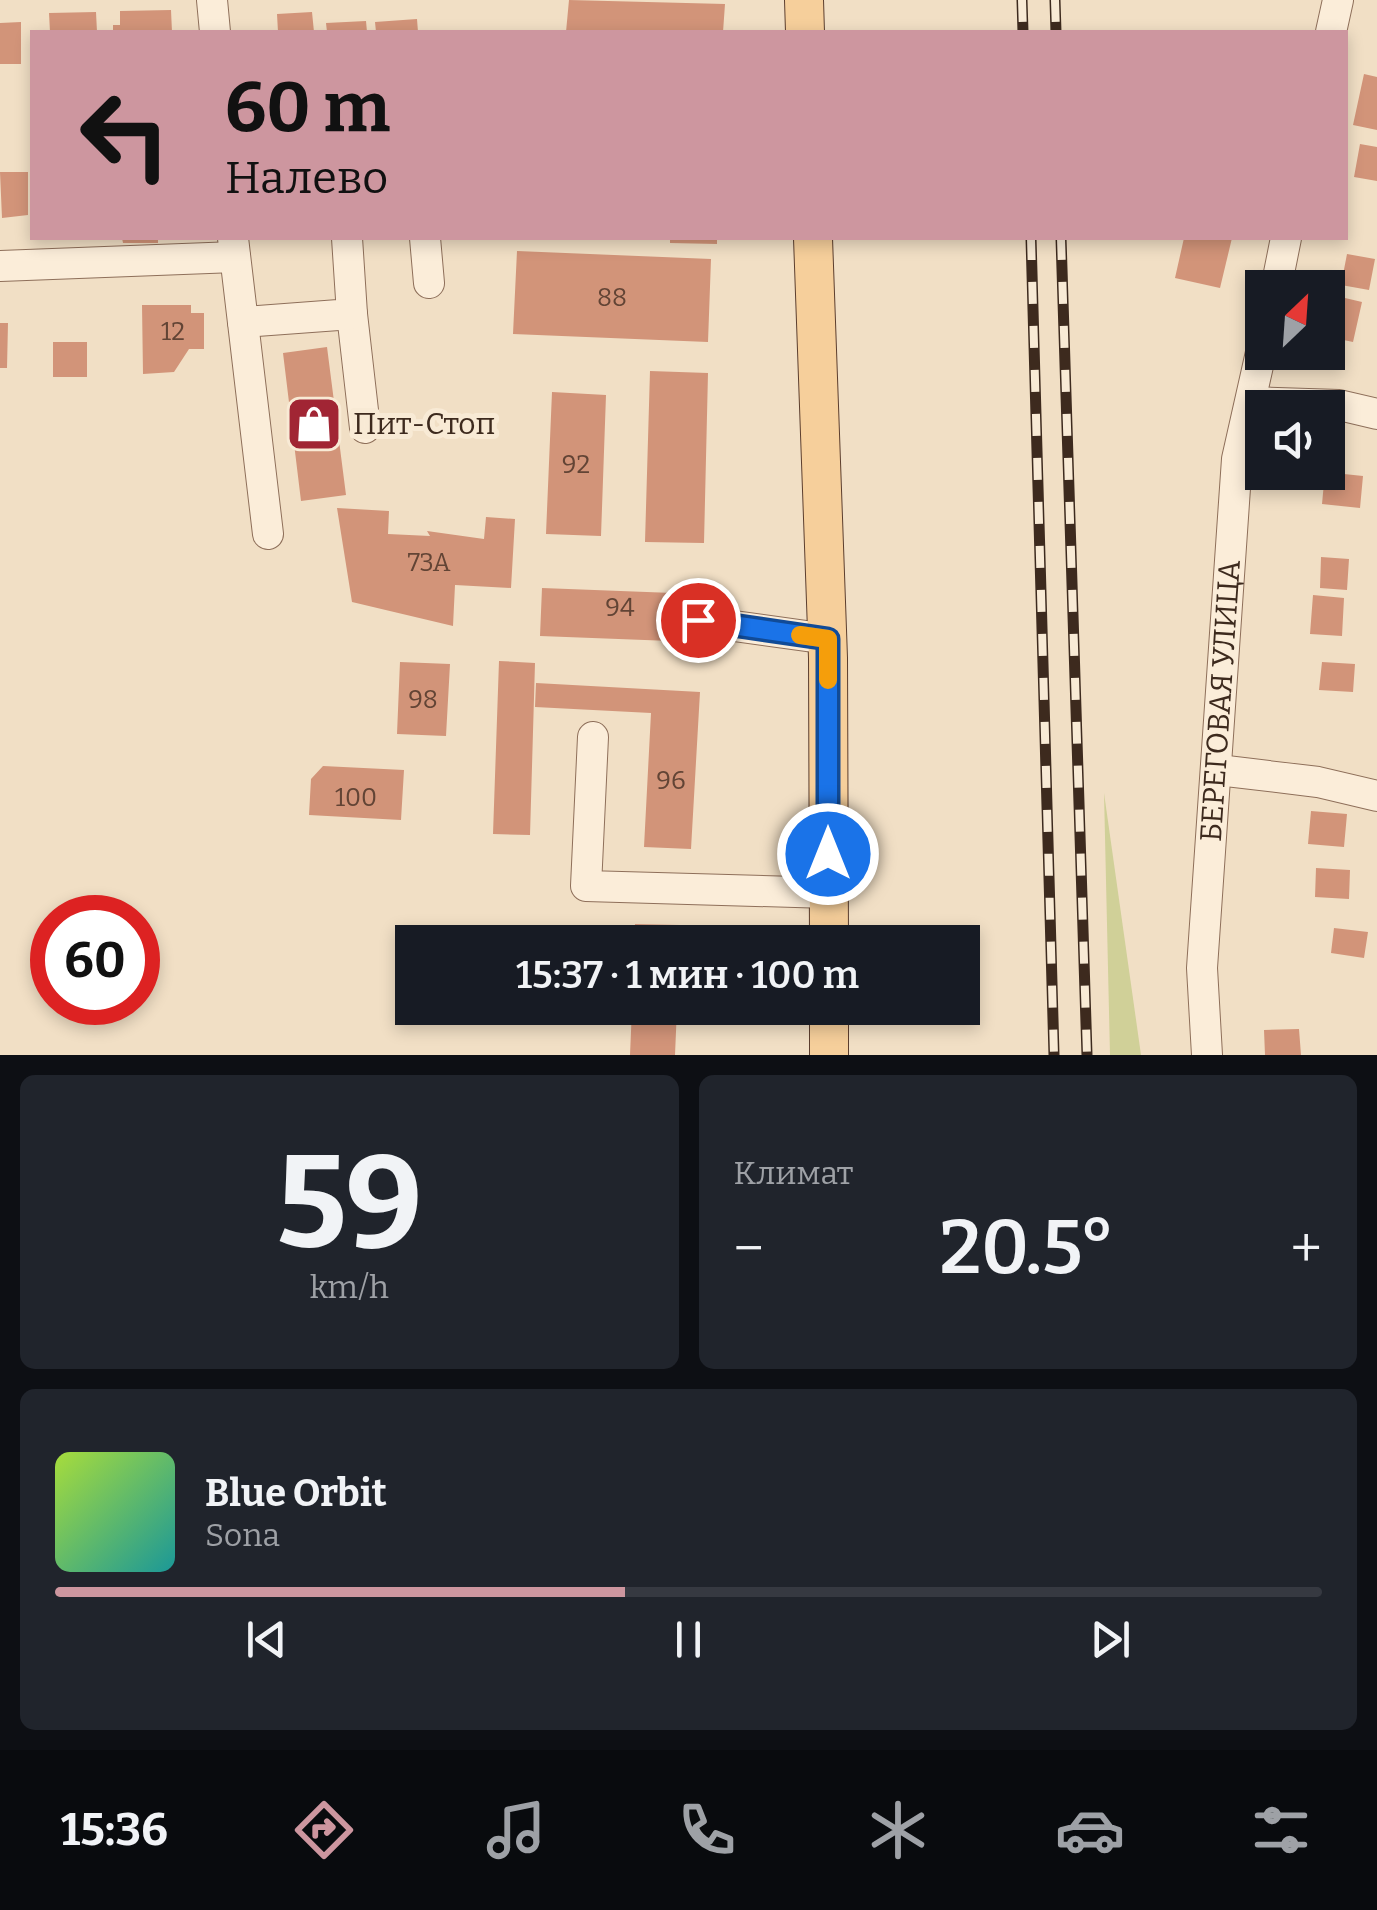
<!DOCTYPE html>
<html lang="ru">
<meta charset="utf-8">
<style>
:root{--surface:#171b24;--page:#20242c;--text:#f1f3f6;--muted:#9ea1a6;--line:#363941;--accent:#cd969f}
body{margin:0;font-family:Bitter,serif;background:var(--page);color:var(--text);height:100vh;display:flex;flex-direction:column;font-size:38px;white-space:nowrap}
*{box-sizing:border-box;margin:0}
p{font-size:32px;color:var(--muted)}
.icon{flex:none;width:55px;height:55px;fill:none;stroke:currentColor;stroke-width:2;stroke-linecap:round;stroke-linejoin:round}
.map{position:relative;height:1055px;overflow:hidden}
.sheet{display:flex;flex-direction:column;gap:20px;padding:20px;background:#0d0f14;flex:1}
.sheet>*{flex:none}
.top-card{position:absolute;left:30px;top:30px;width:1318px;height:210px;border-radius:0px;box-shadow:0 5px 15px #0003;background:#cd969f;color:#111;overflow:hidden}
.needle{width:65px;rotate:25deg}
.buttons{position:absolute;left:1245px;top:270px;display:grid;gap:20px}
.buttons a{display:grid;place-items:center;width:100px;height:100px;border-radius:0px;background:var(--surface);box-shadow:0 5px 15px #0003;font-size:50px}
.speed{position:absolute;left:30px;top:895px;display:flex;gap:20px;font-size:50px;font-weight:700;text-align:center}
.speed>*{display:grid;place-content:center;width:130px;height:130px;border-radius:50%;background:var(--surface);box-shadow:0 5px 15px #0003;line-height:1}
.speed .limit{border:15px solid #d22;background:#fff;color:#111}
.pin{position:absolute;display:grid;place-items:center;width:85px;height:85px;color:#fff;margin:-42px;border:5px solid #fff;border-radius:50%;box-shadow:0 2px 10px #0007}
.me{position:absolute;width:110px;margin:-55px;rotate:0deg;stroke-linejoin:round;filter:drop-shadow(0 0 8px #0008)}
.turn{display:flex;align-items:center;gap:35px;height:210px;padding:0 30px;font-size:45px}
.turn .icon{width:130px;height:130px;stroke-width:2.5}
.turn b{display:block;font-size:70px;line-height:85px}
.big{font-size:75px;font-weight:600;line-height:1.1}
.sheet .tile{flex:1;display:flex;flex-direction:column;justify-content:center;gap:15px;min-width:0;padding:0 35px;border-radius:15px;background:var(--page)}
.sheet .dial{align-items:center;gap:0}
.dial b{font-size:130px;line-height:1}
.song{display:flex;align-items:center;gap:30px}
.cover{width:120px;height:120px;border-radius:15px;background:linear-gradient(135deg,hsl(80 70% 55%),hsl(180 70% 35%))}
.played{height:10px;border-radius:5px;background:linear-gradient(90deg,var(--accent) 45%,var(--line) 45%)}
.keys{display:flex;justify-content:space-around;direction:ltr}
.heat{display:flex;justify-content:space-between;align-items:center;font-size:55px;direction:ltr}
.sheet .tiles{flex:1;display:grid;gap:20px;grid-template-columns:1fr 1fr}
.tile:last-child{grid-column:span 2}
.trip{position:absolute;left:395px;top:925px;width:585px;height:100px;border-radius:0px;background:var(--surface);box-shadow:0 5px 15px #0003;font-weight:600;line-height:100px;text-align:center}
.tabs{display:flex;height:160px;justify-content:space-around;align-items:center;background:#090b0e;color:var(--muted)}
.tabs .icon{width:70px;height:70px}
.tabs .selected{color:var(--accent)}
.tabs b{font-size:45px;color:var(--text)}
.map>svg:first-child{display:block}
.green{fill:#d0d098}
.building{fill:#d29479}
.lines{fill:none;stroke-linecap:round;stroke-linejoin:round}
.minor-casing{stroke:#8e6f5a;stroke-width:32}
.major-casing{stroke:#5c3e2e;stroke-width:40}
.minor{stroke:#fbedd9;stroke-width:30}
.major{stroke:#f6cf9b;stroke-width:38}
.rail-casing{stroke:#3d2a1e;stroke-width:11}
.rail{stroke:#f8ead5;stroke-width:8;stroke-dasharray:22;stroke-linecap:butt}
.route-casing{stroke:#114b97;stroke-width:25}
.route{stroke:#1a73e8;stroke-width:18}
.slow{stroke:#f59e0b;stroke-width:18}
.labels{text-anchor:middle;stroke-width:10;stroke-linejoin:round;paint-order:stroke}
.number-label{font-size:25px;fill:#624435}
.poi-label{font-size:30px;fill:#3d2a1e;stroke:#f8ead5;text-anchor:start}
.street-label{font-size:30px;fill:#3d2a1e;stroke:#f8ead5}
</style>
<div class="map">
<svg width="1377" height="1055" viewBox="0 0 1377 1055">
<rect width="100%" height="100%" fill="#f1dfc5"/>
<path class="green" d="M 1104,793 L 1141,1055 L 1110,1055 Z"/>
<path class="building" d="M 569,0 L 725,4 L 723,32 L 566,32 Z
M 171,10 L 172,32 L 113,32 L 113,25 L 120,25 L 120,11 Z
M 96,12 L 97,32 L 50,32 L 49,13 Z
M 312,12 L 314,32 L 278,32 L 277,14 Z
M 417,19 L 418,32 L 376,32 L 375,22 Z
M 366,21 L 367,32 L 327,32 L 326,23 Z
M 21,22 L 21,64 L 0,64 L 0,23 Z
M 1364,74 L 1377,77 L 1377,130 L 1353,125 Z
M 1360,144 L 1377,147 L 1377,181 L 1354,177 Z
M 0,172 L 28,172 L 28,215 L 2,218 Z
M 122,238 L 158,238 L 158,243 L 123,243 Z
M 670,238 L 717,238 L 717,244 L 670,243 Z
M 1184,238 L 1232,238 L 1220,288 L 1175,278 Z
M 517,251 L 711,259 L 708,342 L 513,334 Z
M 1347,254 L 1375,259 L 1369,290 L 1341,285 Z
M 1328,294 L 1362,302 L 1353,342 L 1339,339 L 1337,348 L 1328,346 Z
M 142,305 L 191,305 L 191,313 L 204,313 L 204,349 L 189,349 L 174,372 L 143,374 Z
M 0,323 L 8,323 L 7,368 L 0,368 Z
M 53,342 L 87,342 L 87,377 L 53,377 Z
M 327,347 L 346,495 L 301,501 L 283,353 Z
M 650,371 L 708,373 L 704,543 L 645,542 Z
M 552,392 L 606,395 L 601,536 L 546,534 Z
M 1325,472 L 1363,476 L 1360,508 L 1322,504 Z
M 337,508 L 389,511 L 388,534 L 430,536 L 427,531 L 484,539 L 486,517 L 515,519 L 511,588 L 455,585 L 453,626 L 352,602 Z
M 1321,557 L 1349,559 L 1347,590 L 1320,588 Z
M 542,588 L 699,594 L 697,642 L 540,636 Z
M 1313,595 L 1344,598 L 1342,636 L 1310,634 Z
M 499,661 L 535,663 L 530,835 L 493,834 Z
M 400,662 L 450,664 L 446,736 L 397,734 Z
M 1322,662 L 1355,664 L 1353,692 L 1319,690 Z
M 536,683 L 700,692 L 691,849 L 644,847 L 651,713 L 535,707 Z
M 323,766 L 404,770 L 401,820 L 309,815 L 311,779 Z
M 1311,811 L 1347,814 L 1344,847 L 1308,844 Z
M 1316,868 L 1350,870 L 1349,899 L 1315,897 Z
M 635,924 L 680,925 L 679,942 L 634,942 Z
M 1334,928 L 1368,932 L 1364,958 L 1331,953 Z
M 632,1008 L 677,1008 L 675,1055 L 630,1055 Z
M 1299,1029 L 1301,1055 L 1265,1055 L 1264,1030 Z"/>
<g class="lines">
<g class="minor-casing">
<g id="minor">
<path d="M 212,0 L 215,32"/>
<path d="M 1331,32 L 1338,0"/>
<path d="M 233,238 L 268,534"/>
<path d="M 425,238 L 429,283"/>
<path d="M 0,266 L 235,257"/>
<path d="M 1276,288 L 1286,238"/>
<path d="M 352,314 L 365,428"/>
<path d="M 243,322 L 352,314 L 347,238"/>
<path d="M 1251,402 L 1339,405 L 1377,414"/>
<path d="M 698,621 L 828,639"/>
<path d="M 593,737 L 586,886 L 829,893"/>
<path d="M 1218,770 L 1318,782 L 1377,796"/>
<path id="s1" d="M 1207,1055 L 1202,968 L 1237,459 L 1262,348"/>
</g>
</g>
<g class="major-casing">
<path id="major" d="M 804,0 L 805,32
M 813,238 L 828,658 L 829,942
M 829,1008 L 829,1055"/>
</g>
<use href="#minor" class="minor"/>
<use href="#major" class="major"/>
<g class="rail-casing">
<path id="rail" d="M 1022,0 L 1023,32
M 1055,0 L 1056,32
M 1031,238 L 1054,1055
M 1061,238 L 1087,1055"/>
</g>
<use href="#rail" class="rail"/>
</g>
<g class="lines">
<g class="route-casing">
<path id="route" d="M 698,620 L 828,639 L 828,854"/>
</g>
<use href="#route" class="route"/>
<path class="slow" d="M 800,635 L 828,639 L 828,680"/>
</g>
<defs>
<g id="shop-square" transform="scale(2.875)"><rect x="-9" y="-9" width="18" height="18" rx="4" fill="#a12534" stroke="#f8ead5"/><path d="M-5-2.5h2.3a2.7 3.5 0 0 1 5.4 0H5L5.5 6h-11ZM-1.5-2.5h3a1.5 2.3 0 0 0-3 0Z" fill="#fff"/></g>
</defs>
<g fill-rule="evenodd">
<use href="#shop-square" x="314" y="424"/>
</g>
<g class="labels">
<g class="number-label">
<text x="612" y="306">88</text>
<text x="173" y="340">12</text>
<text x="576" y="473">92</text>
<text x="429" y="571">73А</text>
<text x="620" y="616">94</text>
<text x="423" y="708">98</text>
<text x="671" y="789">96</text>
<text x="356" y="806">100</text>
</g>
<g class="poi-label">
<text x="353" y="434">Пит-Стоп</text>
</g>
<g class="street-label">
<text dy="10" stroke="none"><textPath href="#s1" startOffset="355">БЕРЕГОВАЯ УЛИЦА</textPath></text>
</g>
</g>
</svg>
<div class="buttons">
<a><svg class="needle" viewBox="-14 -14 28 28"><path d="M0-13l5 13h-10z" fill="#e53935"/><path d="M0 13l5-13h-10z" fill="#9ea1a6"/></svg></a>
<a><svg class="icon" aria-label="sound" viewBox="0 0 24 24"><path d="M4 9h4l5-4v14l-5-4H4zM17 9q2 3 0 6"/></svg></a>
</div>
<div class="speed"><div class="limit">60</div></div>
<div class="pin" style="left:698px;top:620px;background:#d93025"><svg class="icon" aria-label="arrive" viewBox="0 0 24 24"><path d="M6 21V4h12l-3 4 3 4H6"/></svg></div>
<svg class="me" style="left:828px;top:854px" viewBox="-20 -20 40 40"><circle r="17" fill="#1a73e8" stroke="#fff" stroke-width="3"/><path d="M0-11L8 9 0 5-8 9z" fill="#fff"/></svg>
<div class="trip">15:37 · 1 мин · 100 m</div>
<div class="top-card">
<div class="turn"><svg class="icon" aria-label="left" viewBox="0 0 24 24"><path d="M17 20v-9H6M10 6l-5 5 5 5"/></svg><div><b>60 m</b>Налево</div></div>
</div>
</div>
<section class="sheet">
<div class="tiles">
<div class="tile dial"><b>59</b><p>km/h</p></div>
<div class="tile"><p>Климат</p>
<div class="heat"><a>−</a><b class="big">20.5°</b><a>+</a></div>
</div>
<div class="tile">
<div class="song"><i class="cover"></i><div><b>Blue Orbit</b><p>Sona</p></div></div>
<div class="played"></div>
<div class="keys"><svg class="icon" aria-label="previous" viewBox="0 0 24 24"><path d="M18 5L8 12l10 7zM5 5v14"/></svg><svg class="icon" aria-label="pause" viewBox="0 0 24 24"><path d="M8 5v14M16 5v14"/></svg><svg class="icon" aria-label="next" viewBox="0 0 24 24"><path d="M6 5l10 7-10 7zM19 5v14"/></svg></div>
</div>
</div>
</section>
<nav class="tabs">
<b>15:36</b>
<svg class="icon selected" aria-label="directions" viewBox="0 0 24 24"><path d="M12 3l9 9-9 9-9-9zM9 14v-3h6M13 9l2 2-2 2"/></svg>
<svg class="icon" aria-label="music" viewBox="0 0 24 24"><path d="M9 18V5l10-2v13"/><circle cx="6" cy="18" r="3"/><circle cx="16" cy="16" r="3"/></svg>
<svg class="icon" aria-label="phone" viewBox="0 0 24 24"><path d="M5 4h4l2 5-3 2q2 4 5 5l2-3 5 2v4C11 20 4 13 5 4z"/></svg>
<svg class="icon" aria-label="climate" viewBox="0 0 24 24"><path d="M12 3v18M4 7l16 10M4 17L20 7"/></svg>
<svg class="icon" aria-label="car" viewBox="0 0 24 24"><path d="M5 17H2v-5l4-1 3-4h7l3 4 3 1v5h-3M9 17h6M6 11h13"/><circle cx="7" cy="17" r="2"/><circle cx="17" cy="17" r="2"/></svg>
<svg class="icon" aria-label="filters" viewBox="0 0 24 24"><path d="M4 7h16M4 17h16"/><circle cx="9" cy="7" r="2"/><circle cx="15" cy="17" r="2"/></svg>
</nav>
